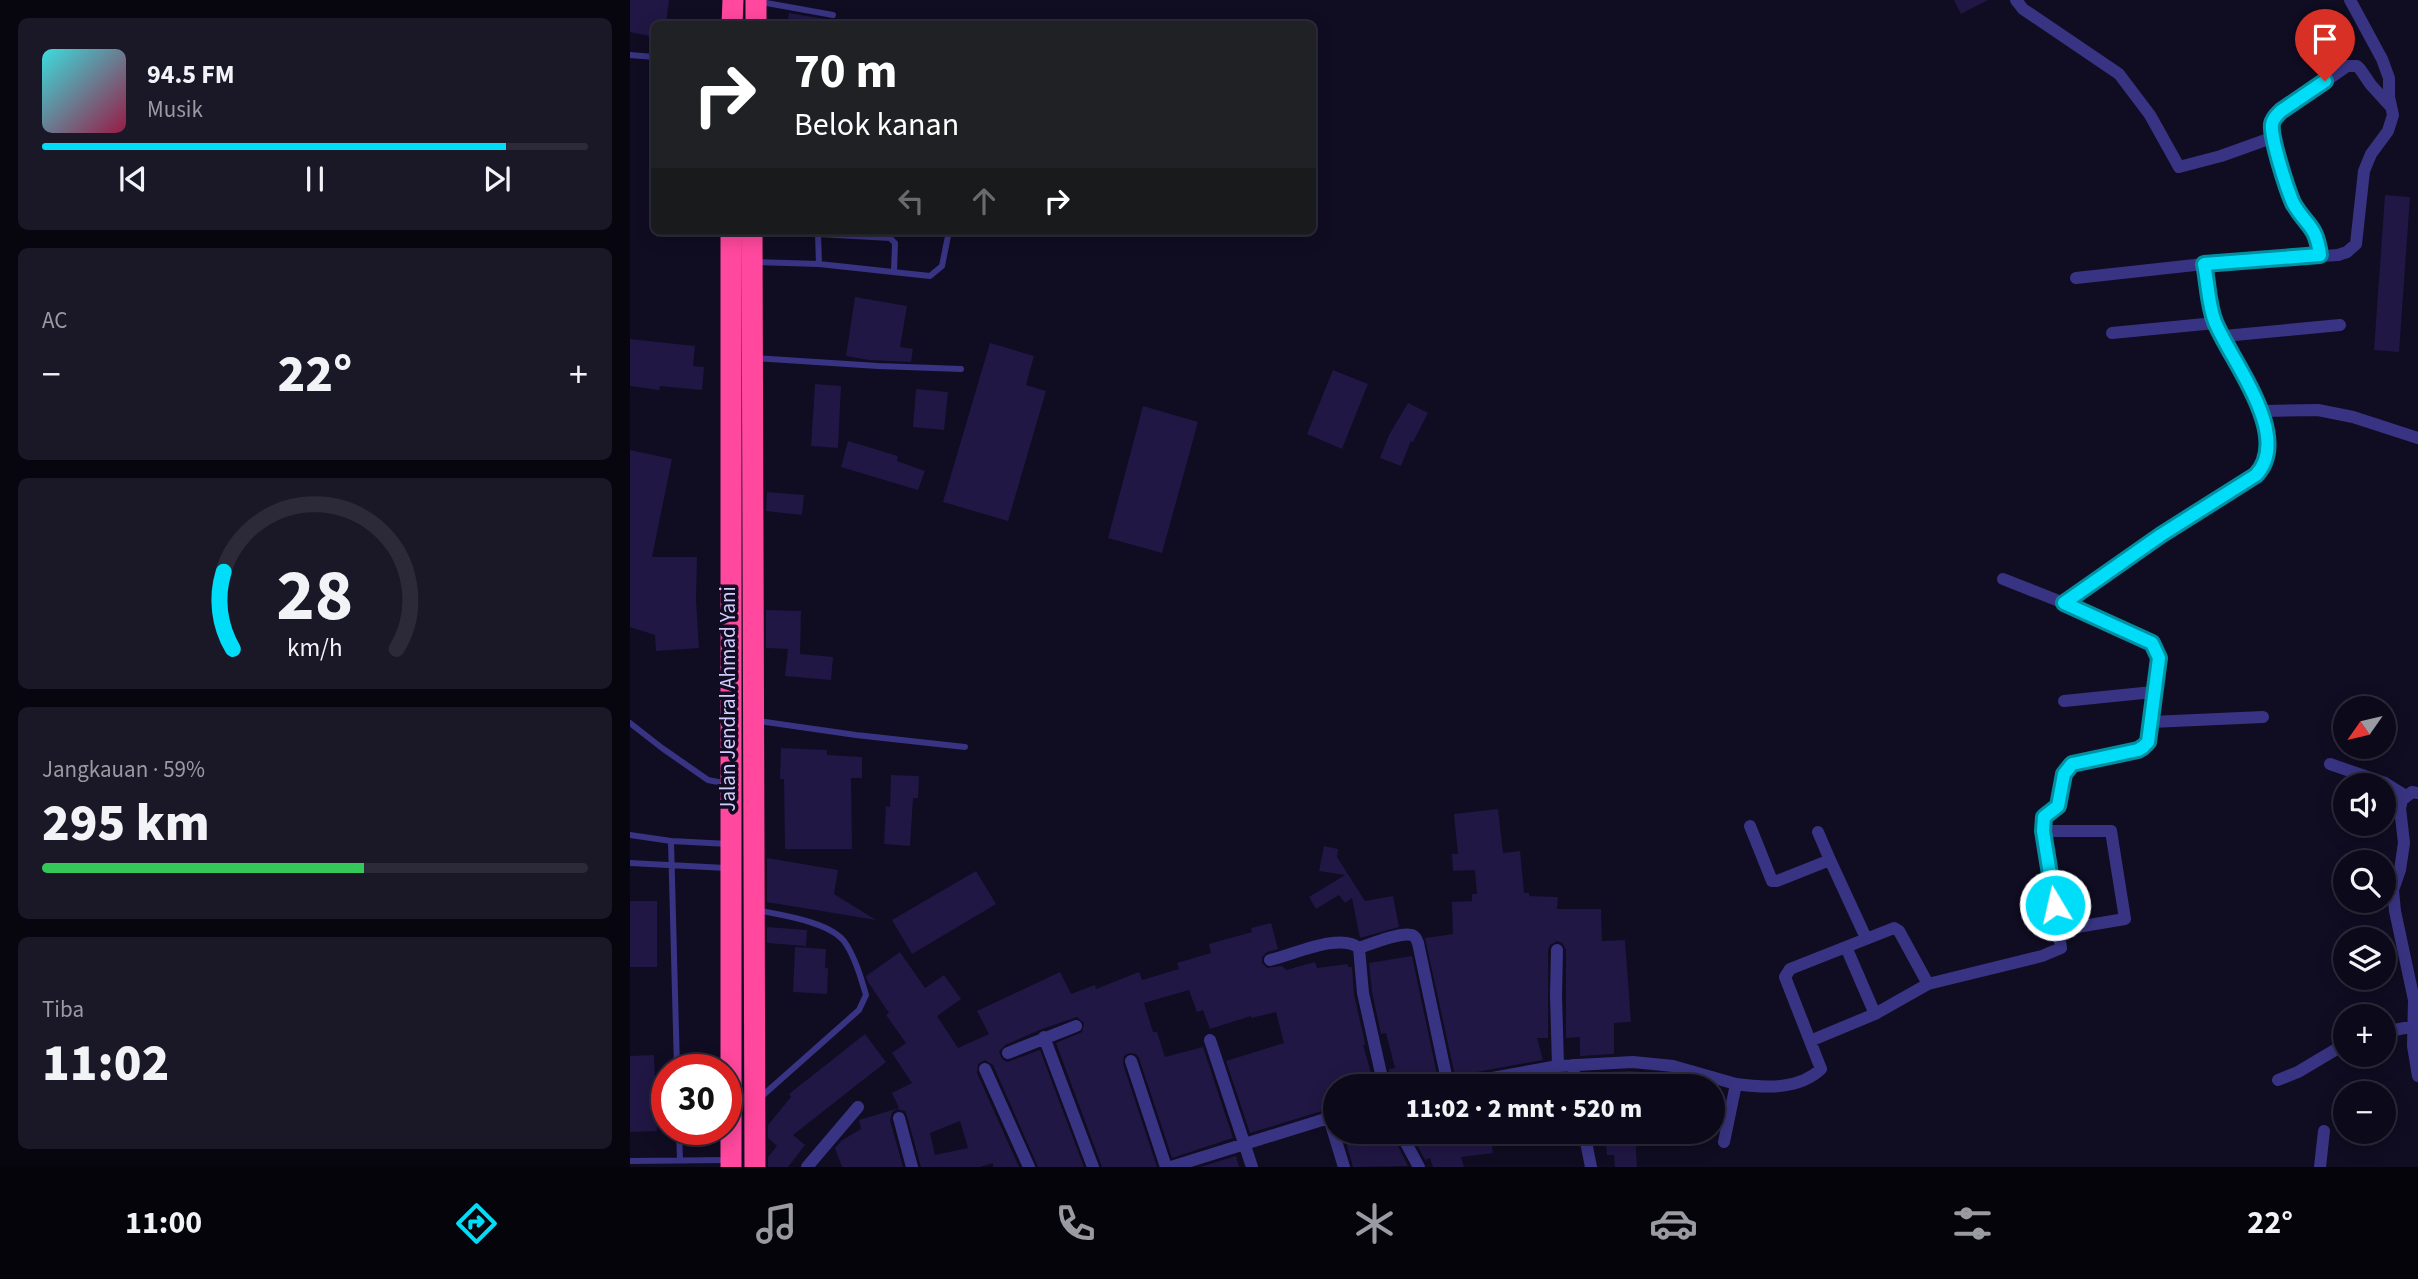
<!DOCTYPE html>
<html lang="id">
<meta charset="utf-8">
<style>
:root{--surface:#0c091a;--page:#1a1727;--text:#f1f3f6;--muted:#9a9aa2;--line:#2c2a39;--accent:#00ddf8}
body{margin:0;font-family:"Source Sans 3",sans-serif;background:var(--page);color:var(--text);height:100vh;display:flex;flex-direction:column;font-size:26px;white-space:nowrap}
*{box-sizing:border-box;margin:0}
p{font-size:23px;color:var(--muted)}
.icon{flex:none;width:38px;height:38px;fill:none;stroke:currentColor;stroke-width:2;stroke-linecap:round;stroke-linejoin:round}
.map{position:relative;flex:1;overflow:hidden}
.panel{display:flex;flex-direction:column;gap:18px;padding:18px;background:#07050e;width:630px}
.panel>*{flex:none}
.top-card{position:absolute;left:21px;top:21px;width:665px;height:214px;border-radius:10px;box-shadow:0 4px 18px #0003,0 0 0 2px var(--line);background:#202124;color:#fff;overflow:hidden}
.needle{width:46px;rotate:236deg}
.buttons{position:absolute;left:1703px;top:696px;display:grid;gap:14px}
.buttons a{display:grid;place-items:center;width:63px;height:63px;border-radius:50%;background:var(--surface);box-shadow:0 4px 18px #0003,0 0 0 2px var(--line);font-size:35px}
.speed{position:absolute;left:21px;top:1054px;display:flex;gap:14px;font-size:35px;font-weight:700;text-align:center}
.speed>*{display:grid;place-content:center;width:91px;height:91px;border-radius:50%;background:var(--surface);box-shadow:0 4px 18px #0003,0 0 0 2px var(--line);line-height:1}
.speed .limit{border:10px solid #d22;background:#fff;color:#111}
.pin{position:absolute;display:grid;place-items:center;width:60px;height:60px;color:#fff;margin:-72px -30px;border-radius:50% 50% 50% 0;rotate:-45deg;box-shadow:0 0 7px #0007}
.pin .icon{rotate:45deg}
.me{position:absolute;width:77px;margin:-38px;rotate:351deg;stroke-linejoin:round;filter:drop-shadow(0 0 5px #0008)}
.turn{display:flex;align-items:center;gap:24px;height:147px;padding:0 28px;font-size:32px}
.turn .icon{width:91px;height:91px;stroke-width:2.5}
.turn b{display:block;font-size:49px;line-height:60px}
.lanes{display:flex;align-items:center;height:66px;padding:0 28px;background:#0003;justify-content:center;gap:35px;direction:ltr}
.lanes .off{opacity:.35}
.big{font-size:52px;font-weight:800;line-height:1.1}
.panel .card{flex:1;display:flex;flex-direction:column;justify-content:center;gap:10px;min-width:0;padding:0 24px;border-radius:10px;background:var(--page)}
.panel .dial{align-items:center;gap:0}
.dial svg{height:182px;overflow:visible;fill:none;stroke:var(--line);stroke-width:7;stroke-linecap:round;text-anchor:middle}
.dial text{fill:var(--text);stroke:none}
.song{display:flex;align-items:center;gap:21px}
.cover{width:84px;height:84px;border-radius:10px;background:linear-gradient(135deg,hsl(180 70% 55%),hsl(340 70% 35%))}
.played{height:7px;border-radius:4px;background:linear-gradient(90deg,var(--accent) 85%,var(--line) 85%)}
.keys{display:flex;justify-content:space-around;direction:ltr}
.heat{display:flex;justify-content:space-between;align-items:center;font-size:38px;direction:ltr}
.charge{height:10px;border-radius:5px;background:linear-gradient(90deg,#34c759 59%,var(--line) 0)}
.trip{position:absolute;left:693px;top:1074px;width:402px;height:70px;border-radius:35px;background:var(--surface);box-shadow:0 4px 18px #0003,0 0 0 2px var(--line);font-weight:800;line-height:70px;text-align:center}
.tabs{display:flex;height:112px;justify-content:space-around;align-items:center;background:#05040a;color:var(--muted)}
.tabs .icon{width:49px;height:49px}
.tabs .on{color:var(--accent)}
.tabs b{font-size:32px;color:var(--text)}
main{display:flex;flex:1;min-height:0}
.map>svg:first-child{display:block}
.building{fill:#201744;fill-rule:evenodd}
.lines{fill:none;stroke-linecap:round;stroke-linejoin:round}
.lane{stroke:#383483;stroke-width:6}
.street{stroke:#383483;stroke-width:12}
.highway{stroke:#ff489e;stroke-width:21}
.route-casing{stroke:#0090a1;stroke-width:18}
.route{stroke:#00ddf8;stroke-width:12}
.labels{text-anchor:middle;stroke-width:7;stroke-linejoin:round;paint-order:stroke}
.street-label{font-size:21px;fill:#d3cdff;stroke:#100c22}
</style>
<main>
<section class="panel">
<div class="card">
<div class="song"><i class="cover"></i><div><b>94.5 FM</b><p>Musik</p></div></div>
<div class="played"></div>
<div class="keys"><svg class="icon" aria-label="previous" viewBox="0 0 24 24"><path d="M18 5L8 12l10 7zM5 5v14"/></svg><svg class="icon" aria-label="pause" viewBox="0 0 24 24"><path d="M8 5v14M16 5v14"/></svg><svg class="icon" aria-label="next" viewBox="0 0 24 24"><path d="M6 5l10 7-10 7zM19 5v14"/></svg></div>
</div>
<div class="card"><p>AC</p>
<div class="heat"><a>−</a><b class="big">22°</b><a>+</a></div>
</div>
<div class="card dial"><svg viewBox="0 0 100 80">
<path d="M14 69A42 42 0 1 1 86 69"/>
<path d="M14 69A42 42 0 0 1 10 35" stroke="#00ddf8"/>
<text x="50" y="56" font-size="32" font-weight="700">28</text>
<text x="50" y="72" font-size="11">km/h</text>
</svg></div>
<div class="card"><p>Jangkauan · 59%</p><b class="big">295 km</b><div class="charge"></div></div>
<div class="card"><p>Tiba</p><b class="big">11:02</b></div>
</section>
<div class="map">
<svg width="1788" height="1167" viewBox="0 0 1788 1167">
<rect width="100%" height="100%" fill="#100c22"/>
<path class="building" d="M 0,0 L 39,0 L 36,24 L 24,24 L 24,37 L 0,32 Z
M 1324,0 L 1358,0 L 1331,14 Z
M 159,13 L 200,20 L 199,24 L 157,24 Z
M 1755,195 L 1780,197 L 1769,352 L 1744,350 Z
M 225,297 L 277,306 L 270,347 L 283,349 L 281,362 L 239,360 L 216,356 Z
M 0,339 L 65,346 L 63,366 L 74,367 L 72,390 L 30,386 L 29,390 L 0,386 Z
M 360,343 L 404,356 L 396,385 L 416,391 L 378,521 L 313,502 Z
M 703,370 L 738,384 L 712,449 L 677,434 Z
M 185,384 L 211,386 L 208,448 L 181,446 Z
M 286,389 L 318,392 L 314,430 L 283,427 Z
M 778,403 L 798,413 L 783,442 L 781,441 L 771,466 L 750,458 L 759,435 Z
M 513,406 L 568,422 L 532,553 L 478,538 Z
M 218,441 L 268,456 L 267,461 L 295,471 L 288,490 L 211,467 Z
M 0,450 L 42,459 L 22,557 L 67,557 L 66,600 L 69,648 L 26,651 L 25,635 L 0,627 Z
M 137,492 L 174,495 L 172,515 L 136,511 Z
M 136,610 L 171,611 L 170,654 L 203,657 L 201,680 L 155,676 L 158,649 L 136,648 Z
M 151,748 L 197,750 L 197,755 L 232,757 L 232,778 L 221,778 L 222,849 L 155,849 L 154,779 L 150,779 Z
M 261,775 L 289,776 L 288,798 L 283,798 L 280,846 L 254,844 L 256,806 L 260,807 Z
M 868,809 L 873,853 L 890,851 L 894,893 L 899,893 L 899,896 L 928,897 L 927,909 L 971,909 L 972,941 L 995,940 L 1001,1022 L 984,1023 L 984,1054 L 950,1056 L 950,1037 L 936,1038 L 936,950 L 932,943 L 927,941 L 920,945 L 918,950 L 918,1038 L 907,1038 L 913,1060 L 825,1076 L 795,938 L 823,934 L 822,902 L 842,901 L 842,894 L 847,894 L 845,870 L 823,871 L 822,854 L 828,854 L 824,814 Z
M 694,846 L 708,849 L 707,857 L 735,901 L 763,896 L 769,927 L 730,938 L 722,898 L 715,903 L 709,895 L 686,909 L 679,897 L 715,875 L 689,871 Z
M 137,858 L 208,870 L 204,894 L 246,920 L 137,902 Z
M 346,871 L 366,904 L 282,954 L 262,920 Z
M 0,901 L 27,901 L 27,967 L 0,967 Z
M 641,923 L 648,949 L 637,952 L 632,957 L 632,963 L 637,968 L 652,966 L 656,970 L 685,962 L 687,968 L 718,964 L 718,967 L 722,967 L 724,995 L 734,1038 L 735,1045 L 733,1045 L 745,1087 L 705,1087 L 705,1107 L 620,1133 L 596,1061 L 654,1043 L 646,1012 L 621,1018 L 621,1016 L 580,1029 L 573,1010 L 567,1012 L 559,990 L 514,1003 L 523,1032 L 527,1032 L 535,1057 L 573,1047 L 603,1138 L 542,1158 L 509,1058 L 506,1054 L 499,1053 L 494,1056 L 493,1064 L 527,1167 L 472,1167 L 426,1043 L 452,1032 L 454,1023 L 447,1017 L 412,1029 L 375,1045 L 369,1052 L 372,1059 L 377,1062 L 410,1050 L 454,1167 L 408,1167 L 363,1065 L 355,1060 L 348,1064 L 347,1073 L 389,1167 L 363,1167 L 363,1163 L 350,1167 L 291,1167 L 277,1116 L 275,1111 L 267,1109 L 262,1112 L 260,1120 L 273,1167 L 212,1167 L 205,1148 L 211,1141 L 231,1129 L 229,1120 L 269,1108 L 262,1093 L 282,1083 L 262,1053 L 276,1043 L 256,1015 L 259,1013 L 238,982 L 236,976 L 270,952 L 295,988 L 314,975 L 331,999 L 307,1016 L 328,1048 L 359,1034 L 347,1011 L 430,972 L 441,994 L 465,985 L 466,989 L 509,972 L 512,980 L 549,969 L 547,963 L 581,953 L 579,944 L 622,932 L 621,928 ZM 330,1121 L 338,1148 L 305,1155 L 300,1133 Z
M 137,927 L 177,930 L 176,946 L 137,943 Z
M 165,947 L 196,949 L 195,968 L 198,968 L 197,994 L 163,992 Z
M 782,956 L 808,1079 L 804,1083 L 784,1087 L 763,1087 L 759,1069 L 765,1068 L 756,1033 L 751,1034 L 742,992 L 739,963 Z
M 235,1034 L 256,1062 L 163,1135 L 175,1145 L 158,1167 L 138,1167 L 138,1157 L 147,1146 L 138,1138 L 138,1125 L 161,1097 L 159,1094 Z
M 24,1055 L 27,1131 L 0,1132 L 0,1056 Z
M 999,1071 L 1024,1073 L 1025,1087 L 955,1087 L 953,1073 Z
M 713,1132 L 761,1132 L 778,1166 L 723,1167 Z
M 780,1132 L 860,1132 L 863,1153 L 831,1157 L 834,1167 L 803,1167 L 800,1158 L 795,1160 Z
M 975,1132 L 1005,1132 L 1007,1167 L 985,1167 L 984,1155 L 977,1155 Z
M 606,1156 L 609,1167 L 570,1167 Z"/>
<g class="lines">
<path class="lane" d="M 131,2 L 203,15
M 0,55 L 24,57
M 127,231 L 188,234 L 189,264
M 188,234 L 260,238 L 265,243 L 264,272
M 127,262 L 189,264 L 300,276 L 312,266 L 319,231
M 126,358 L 248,366 L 331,369
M 129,721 L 226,735 L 335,747
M 0,723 L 32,748 L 78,780 L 98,784
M 0,835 L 41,841 L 99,844
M 41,841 L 47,1069
M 0,863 L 96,868
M 126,910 C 151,915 203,922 216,944 C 226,960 231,978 236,995 L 229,1010 L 131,1097
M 49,1129 L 50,1160
M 0,1161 L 96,1160"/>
<path class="street" d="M 1386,0 L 1393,9 L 1489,74 L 1520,115 L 1549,167 L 1591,156 L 1644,137
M 1720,0 L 1752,59 L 1759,78 L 1759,97 L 1763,115 L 1758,131 L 1741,154 L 1734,171 L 1726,244 L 1717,252 L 1708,255 L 1574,264 L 1585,323 L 1632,411 L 1688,410 L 1723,417 L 1788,438
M 1690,255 C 1686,223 1675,226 1663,202 C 1654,184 1637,135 1645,117 L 1717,66 L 1727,66 L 1730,69 L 1741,85 L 1761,107
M 1446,278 L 1574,264
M 1482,333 L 1585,323
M 1594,336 L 1710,325
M 1373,579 L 1434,603 L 1530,535 L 1626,475 C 1644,456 1635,434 1632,411
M 1434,603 L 1523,643 L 1529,658 L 1523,692 L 1521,722
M 1434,701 L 1523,692
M 1700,764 L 1755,783 L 1776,796
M 1788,793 L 1782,792 L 1772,800 L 1770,808 L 1774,843 L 1770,870 L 1763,890 L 1765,911 L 1784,1000 L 1783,1046 L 1788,1076
M 1120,826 L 1142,881 L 1147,881 L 1200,860 L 1236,938
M 1413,831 L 1481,831 L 1495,919 L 1429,930
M 1188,832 L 1200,860
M 1216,947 L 1245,1014
M 927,950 L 926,995 L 928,1066
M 640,960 C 663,955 710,932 729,948
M 1754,1032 L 1785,1026
M 414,1037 L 463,1167
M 580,1040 L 622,1167
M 1180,1041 L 1245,1014 L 1298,984 L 1412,956 L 1431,948 L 1412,823 L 1414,817 L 1428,806 L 1434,774 L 1442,764 L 1513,747 L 1518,742 L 1521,722 L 1633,717
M 378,1053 L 446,1026
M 501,1061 L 536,1167
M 943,1065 L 946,1087
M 355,1069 L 399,1167
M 1648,1080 L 1668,1072 L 1715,1044
M 1106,1084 C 1135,1088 1169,1090 1191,1069 L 1155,977 L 1160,969 L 1264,928 L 1269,931 L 1298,984
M 754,1087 L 733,993 L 729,948 C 741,944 770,932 781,935 C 786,936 786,939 788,943 L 818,1085
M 812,1087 L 928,1066 L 1003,1062 L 1043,1066 L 1106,1084 L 1094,1142
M 269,1118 L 282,1167
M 699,1118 L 714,1167
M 770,1132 L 789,1167
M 954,1132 L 961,1167
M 177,1167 L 228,1107
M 541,1167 L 705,1116
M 1690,1167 L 1694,1131"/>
<path class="highway" d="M 102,24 L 103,0
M 126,24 L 126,0
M 101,231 L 101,1167
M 122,231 L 125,1167"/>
</g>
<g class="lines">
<g class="route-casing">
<path id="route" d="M 1425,905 L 1413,831 L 1414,817 L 1428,806 L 1434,774 L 1442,764 L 1508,750 L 1513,747 L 1518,742 L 1529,658 L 1522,643 L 1434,603 L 1531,535 L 1626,475 C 1663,436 1601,361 1585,322 C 1578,305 1578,283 1574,264 L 1690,255 C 1686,224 1676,226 1663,203 C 1657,189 1640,137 1642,124 C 1643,118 1647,115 1651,111 L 1695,81"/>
</g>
<use href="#route" class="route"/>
</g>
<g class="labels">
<g class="street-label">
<text transform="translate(98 699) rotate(-90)" y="7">Jalan Jendral Ahmad Yani</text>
</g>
</g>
</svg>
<div class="buttons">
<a><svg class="needle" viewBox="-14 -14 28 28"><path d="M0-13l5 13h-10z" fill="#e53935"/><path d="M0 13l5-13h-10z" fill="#9a9aa2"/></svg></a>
<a><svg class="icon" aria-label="sound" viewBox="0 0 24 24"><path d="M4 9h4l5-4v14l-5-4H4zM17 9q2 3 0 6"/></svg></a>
<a><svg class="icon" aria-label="search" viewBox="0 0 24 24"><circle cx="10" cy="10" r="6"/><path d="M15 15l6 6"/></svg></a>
<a><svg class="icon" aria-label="layers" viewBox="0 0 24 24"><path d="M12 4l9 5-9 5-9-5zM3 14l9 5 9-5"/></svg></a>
<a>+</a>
<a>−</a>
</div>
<div class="speed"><div class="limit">30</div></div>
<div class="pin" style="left:1695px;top:81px;background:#d93025"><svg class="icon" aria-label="arrive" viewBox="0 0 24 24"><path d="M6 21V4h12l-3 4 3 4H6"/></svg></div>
<svg class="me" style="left:1425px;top:905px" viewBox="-20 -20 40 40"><circle r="17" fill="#00ddf8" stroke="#fff" stroke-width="3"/><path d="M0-11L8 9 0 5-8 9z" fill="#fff"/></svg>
<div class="trip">11:02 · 2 mnt · 520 m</div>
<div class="top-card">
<div class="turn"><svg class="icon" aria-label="right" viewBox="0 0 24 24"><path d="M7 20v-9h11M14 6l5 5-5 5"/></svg><div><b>70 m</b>Belok kanan</div></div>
<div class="lanes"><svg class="icon off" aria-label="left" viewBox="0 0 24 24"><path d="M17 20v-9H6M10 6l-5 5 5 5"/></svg><svg class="icon off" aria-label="ahead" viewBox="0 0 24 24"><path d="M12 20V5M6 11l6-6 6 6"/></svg><svg class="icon" aria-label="right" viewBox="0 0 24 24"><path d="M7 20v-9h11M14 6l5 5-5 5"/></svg></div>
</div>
</div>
</main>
<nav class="tabs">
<b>11:00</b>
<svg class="icon on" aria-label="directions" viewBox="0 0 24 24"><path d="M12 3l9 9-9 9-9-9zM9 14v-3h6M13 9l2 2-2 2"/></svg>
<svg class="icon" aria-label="music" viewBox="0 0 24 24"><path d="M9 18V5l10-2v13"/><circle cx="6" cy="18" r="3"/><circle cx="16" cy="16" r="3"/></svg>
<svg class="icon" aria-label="phone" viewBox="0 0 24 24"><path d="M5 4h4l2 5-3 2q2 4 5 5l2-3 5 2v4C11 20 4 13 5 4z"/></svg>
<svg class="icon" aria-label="climate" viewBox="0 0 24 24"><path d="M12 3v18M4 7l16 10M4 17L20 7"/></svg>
<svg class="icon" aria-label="car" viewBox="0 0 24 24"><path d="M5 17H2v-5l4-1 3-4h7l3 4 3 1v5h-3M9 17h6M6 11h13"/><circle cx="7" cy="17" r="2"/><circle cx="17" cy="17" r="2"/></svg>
<svg class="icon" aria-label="filters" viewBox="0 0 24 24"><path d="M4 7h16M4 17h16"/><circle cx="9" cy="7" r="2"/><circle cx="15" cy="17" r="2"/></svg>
<b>22°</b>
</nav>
